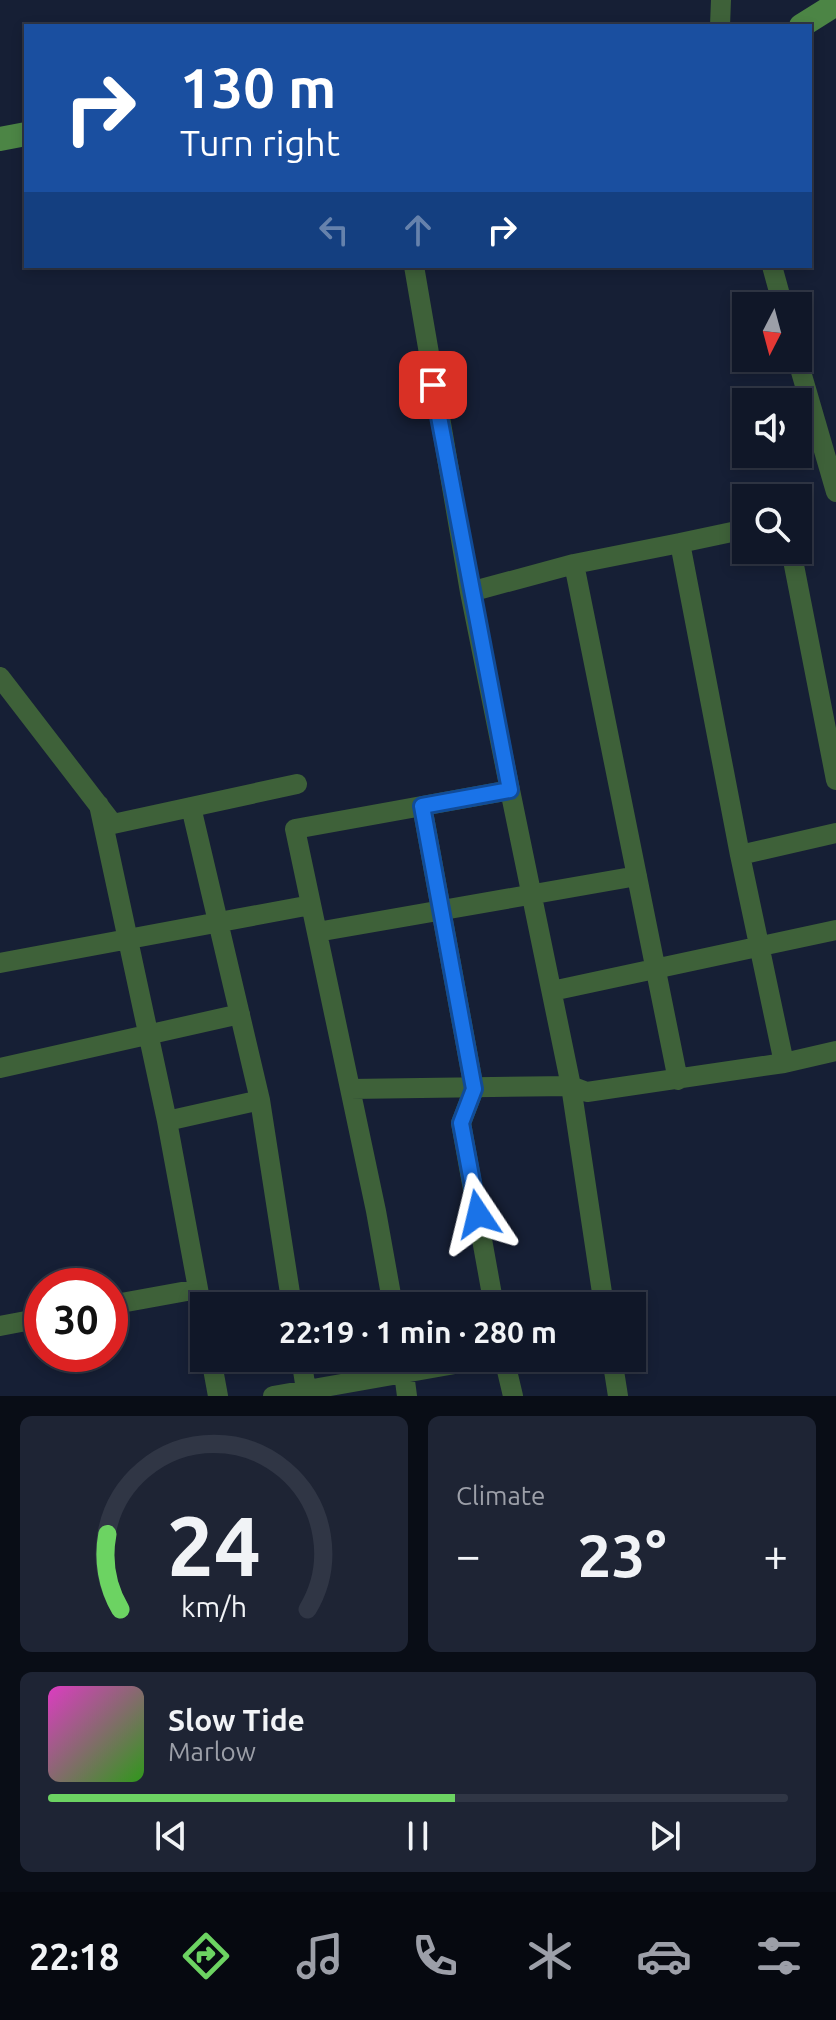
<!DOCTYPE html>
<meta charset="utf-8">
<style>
:root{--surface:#101728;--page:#1e2434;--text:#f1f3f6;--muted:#9c9fa8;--line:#303645;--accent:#6cd362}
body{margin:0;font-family:Ubuntu,sans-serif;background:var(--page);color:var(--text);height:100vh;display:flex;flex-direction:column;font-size:30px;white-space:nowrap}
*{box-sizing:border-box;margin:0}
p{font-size:26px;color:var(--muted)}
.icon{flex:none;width:44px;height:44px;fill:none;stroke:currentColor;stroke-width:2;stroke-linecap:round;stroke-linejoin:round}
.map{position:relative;height:1396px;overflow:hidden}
.side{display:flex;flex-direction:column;gap:20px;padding:20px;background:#090d16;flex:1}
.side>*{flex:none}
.banner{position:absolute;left:24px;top:24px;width:788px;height:244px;border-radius:0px;box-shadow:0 4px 12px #0003,0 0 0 2px var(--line);background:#1a4fa0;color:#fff;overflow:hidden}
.needle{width:52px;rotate:186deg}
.buttons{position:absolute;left:732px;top:292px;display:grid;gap:16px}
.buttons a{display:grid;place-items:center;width:80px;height:80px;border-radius:0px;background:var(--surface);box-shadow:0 4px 12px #0003,0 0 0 2px var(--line);font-size:40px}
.speed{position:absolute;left:24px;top:1268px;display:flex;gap:16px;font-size:40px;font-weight:700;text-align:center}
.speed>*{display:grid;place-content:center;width:104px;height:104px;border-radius:50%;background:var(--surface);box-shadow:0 4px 12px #0003,0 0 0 2px var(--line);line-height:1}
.speed .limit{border:12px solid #d22;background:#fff;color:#111}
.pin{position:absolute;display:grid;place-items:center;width:68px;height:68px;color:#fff;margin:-34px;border-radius:16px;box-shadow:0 4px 12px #0006}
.me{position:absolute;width:88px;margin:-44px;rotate:350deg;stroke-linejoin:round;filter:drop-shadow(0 0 6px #0008)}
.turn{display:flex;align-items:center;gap:28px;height:168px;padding:0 24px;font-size:36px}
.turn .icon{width:104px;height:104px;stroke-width:2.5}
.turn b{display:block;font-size:56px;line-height:68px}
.lanes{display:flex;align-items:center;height:76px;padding:0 24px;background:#0003;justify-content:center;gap:40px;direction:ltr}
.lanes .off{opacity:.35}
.big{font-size:60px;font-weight:700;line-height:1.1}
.side .card{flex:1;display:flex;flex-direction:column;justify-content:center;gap:12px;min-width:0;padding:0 28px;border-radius:12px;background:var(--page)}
.side .dial{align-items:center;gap:0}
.dial svg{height:208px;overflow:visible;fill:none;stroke:var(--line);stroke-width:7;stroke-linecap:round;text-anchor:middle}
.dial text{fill:var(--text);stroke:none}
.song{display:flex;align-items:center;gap:24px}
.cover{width:96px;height:96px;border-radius:12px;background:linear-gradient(135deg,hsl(310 70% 55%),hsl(110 70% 35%))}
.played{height:8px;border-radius:4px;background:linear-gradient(90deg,var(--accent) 55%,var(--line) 55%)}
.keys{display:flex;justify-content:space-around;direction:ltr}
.heat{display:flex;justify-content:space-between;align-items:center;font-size:44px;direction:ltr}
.side .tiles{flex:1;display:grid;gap:20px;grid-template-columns:1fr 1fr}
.card:last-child{grid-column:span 2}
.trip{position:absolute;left:190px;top:1292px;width:456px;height:80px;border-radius:0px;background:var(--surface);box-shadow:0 4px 12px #0003,0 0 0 2px var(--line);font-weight:700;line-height:80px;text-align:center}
.dock{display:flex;height:128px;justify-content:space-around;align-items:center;background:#060910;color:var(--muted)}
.dock .icon{width:56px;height:56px}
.dock .on{color:var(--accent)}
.dock b{font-size:36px;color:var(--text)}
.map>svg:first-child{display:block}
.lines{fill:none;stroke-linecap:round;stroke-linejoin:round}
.street{stroke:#3e6139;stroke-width:20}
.secondary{stroke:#4c8545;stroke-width:24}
.route-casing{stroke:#114b97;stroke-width:20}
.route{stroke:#1a73e8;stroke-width:14}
</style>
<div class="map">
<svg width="836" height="1396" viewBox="0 0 836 1396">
<rect width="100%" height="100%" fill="#161f35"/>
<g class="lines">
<path class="street" d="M 720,26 L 721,0
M 414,266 L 470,592 L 510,790
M 772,266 L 783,306
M 797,358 L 836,492
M 680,543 L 746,529
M 791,550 L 836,780
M 574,564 L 680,543 L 740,855
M 470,592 L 574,564 L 678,1080
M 0,677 L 113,824 L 297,784
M 99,805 L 167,1121 L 260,1100 L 191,807
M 422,806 L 474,1089 L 461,1123 L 494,1306
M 317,932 L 637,876
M 0,963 L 311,905
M 552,991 L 836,930
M 784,1063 L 836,1051
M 0,1068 L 240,1014
M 350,1089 L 571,1086 L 604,1306
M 260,1100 L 292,1306
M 167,1121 L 204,1321
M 110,1305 L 198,1289
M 393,1306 L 376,1211 L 295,829 L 510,790 L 571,1086 L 587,1092 L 784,1063 L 740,855 L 836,833
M 0,1326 L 42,1318
M 211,1358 L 218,1396
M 301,1358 L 307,1396
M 402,1358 L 407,1396
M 504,1358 L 513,1396
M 612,1358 L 618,1396
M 273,1396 L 489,1358"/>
<path class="secondary" d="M 801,26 L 836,4
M 0,139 L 26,134"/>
</g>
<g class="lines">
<g class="route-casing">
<path id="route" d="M 433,385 L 510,790 L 422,806 L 474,1089 L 461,1123 L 478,1214"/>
</g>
<use href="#route" class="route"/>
</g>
</svg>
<div class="buttons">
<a><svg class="needle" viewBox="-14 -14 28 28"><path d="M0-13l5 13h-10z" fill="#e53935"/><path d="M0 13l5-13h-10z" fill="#9c9fa8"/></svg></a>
<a><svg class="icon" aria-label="sound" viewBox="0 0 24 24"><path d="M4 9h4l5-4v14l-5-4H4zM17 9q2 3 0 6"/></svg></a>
<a><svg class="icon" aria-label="search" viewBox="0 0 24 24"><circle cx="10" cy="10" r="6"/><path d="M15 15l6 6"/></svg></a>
</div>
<div class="speed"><div class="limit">30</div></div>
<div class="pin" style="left:433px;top:385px;background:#d93025"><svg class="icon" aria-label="arrive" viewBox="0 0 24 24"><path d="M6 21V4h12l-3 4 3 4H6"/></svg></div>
<svg class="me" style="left:478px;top:1214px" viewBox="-20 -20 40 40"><path d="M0-17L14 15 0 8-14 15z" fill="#1a73e8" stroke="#fff" stroke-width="4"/></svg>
<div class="trip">22:19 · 1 min · 280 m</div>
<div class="banner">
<div class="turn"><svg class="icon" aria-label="right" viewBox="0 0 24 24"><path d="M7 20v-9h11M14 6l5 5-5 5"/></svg><div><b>130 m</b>Turn right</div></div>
<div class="lanes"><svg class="icon off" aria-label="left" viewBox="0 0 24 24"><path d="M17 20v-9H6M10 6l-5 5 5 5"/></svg><svg class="icon off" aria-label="ahead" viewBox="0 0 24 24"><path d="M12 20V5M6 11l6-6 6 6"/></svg><svg class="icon" aria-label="right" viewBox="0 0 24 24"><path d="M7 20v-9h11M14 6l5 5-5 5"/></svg></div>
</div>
</div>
<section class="side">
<div class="tiles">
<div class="card dial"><svg viewBox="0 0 100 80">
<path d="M14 69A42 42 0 1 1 86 69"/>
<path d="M14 69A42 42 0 0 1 9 40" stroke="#6cd362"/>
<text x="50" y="56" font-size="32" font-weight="700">24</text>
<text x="50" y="72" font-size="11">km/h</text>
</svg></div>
<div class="card"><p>Climate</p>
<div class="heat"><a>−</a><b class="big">23°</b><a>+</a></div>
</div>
<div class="card">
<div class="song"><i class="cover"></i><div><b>Slow Tide</b><p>Marlow</p></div></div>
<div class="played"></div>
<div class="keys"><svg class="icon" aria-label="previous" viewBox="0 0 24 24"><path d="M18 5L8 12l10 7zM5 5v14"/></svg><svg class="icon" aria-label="pause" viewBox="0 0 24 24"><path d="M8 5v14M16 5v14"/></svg><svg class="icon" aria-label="next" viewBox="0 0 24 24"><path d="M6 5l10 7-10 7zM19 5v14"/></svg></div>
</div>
</div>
</section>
<nav class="dock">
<b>22:18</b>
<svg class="icon on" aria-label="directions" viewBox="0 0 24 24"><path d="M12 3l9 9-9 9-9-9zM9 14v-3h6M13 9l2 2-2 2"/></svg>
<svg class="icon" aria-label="music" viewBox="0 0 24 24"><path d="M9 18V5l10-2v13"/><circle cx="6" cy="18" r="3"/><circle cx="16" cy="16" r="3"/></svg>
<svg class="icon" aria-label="phone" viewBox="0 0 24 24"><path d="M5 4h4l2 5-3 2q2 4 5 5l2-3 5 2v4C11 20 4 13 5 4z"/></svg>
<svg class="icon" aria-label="climate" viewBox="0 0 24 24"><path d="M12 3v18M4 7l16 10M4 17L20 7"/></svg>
<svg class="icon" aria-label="car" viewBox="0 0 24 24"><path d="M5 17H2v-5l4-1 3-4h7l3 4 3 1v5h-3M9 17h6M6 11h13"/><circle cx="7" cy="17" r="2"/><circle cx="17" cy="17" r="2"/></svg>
<svg class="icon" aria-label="filters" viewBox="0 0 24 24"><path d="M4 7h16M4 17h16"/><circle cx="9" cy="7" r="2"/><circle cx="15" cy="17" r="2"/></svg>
</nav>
